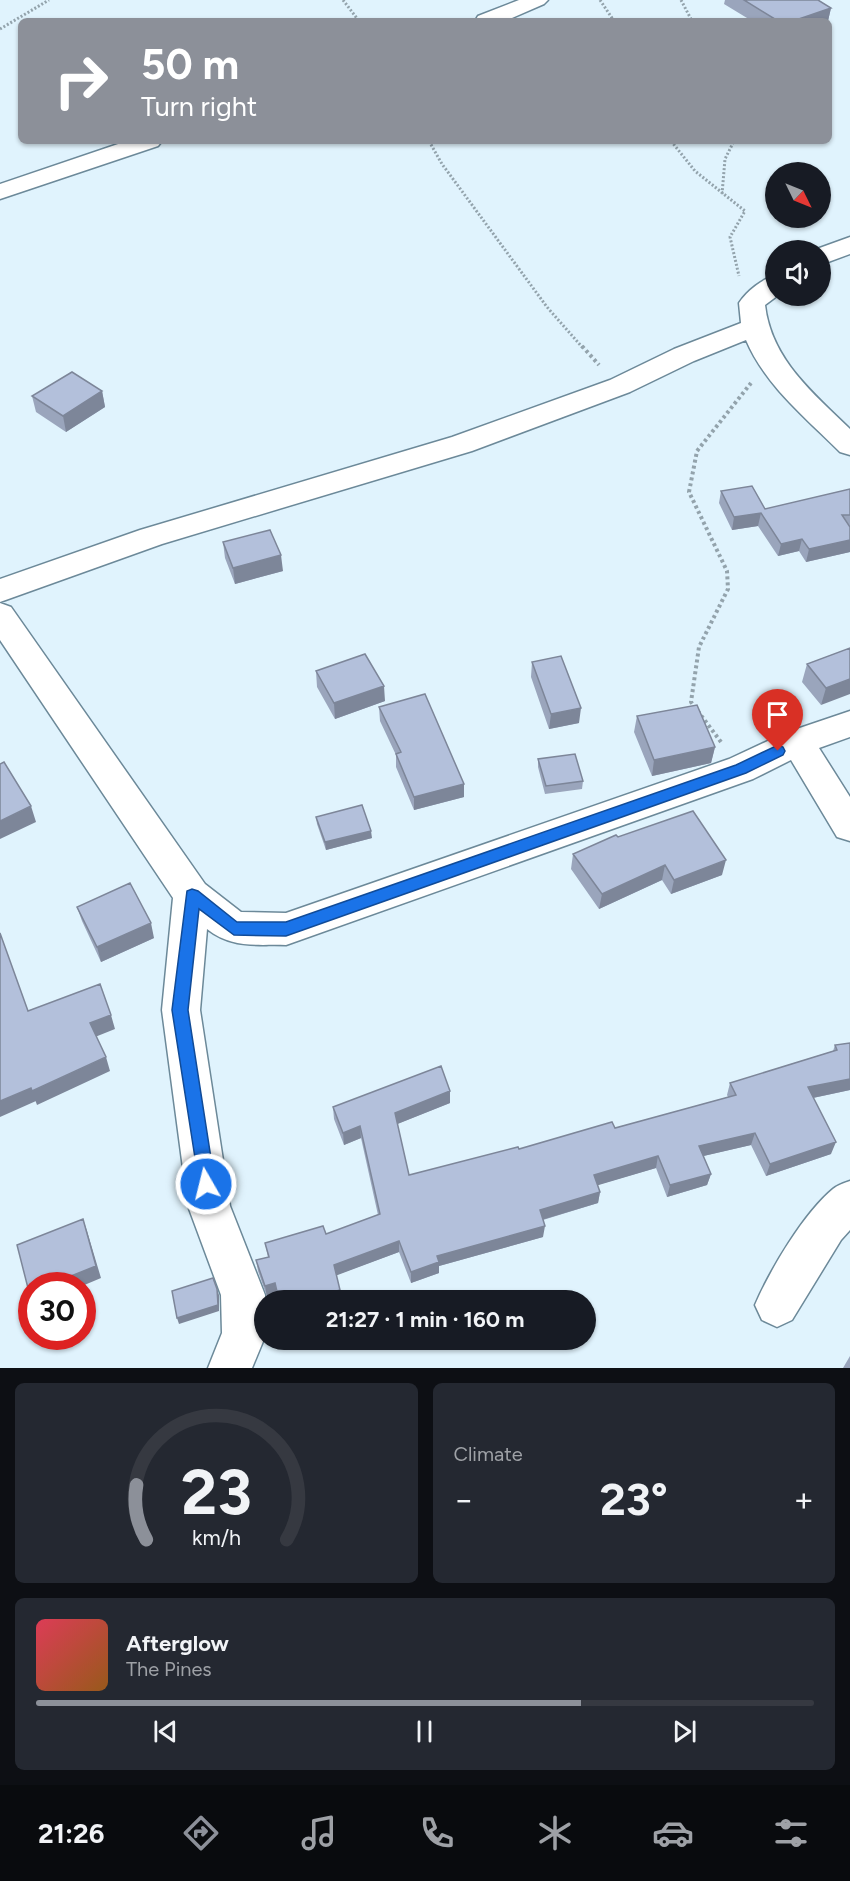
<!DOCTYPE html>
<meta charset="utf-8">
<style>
:root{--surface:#171b24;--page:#242831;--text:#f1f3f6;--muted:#9ea1a6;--line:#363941;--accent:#8c9099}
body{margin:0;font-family:Figtree,sans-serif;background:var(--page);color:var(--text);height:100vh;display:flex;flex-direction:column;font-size:22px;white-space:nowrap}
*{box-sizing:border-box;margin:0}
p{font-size:20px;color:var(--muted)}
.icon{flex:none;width:33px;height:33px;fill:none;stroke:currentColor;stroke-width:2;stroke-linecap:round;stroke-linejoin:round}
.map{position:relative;height:1368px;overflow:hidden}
.panel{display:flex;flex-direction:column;gap:15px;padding:15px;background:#0d0f14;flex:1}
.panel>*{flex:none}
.banner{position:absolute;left:18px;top:18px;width:814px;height:126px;border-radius:9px;box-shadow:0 2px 4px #0004;background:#8c9099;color:#fff;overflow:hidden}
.needle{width:39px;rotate:133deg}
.fabs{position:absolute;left:765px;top:162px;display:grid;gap:12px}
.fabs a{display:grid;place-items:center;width:66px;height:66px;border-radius:50%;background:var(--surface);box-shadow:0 2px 4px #0004;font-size:30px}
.speed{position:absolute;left:18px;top:1272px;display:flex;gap:12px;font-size:30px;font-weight:700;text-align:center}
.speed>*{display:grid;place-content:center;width:78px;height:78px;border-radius:50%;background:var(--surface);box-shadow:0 2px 4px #0004;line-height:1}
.speed .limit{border:9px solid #d22;background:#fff;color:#111}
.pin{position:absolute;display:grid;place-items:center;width:51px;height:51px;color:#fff;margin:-62px -26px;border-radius:50% 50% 50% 0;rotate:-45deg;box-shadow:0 0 6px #0007}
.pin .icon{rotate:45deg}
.me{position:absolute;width:66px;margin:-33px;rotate:352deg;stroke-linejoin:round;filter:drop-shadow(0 0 4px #0008)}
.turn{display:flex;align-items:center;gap:21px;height:126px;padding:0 24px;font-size:27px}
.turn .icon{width:78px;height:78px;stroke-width:2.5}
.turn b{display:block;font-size:42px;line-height:51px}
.big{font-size:45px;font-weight:700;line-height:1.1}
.panel .widget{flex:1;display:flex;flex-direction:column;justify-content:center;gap:9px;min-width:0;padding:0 21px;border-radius:9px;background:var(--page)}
.panel .dial{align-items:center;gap:0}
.dial svg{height:156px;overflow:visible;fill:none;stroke:var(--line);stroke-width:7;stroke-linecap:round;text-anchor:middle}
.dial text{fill:var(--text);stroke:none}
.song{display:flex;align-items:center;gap:18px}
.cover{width:72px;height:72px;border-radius:9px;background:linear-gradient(135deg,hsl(350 70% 55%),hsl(30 70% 35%))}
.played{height:6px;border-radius:3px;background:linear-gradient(90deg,var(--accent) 70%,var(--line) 70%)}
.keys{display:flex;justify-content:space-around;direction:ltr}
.heat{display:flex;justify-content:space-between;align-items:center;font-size:33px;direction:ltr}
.panel .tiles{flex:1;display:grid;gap:15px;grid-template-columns:1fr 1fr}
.widget:last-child{grid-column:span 2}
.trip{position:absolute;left:254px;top:1290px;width:342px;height:60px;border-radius:30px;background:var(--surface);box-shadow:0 2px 4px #0004;font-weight:700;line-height:60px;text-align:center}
.dock{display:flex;height:96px;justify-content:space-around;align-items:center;background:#090b0e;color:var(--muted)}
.dock .icon{width:42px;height:42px}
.dock .current{color:var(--accent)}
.dock b{font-size:27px;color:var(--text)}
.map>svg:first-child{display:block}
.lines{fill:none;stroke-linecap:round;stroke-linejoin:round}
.minor-casing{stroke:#6c8999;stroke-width:3}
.path-far1{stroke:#93a3ac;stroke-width:3;stroke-dasharray:2 2;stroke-linecap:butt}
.path{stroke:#93a3ac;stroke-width:4;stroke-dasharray:3 3;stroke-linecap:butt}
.minor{fill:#fff;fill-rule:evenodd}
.wall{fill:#9aa5bc}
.shaded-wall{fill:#7d8699}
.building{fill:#b3c0db;stroke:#7d8699;stroke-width:1.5}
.route{fill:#1a73e8;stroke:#114b97;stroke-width:1.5}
</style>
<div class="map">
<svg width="850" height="1368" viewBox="0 0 850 1368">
<rect width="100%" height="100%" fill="#e0f3fd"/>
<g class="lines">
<g class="minor-casing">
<path id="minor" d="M 519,0 L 548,0 L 544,4 L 505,21 L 475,21 L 478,16 Z
M 127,141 L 162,141 L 158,146 L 0,199 L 0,184 Z
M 850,237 L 850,254 L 820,265 L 820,250 L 814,250 Z
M 776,275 L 777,296 L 765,305 C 771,359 813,393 850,429 L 850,455 L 840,452 C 806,418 765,385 746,340 L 694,361 L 630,392 L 472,451 L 162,544 L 0,602 L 0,579 L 140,530 L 452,437 L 610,380 L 674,349 L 741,323 L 739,303 C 747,291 762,279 776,275 Z
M 0,603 L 11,607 L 205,884 L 241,912 L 286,913 L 729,759 L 785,733 L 850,711 L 850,737 L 819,748 L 850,797 L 850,841 L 837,837 L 791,760 L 753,779 L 286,945 C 255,944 233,949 207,929 L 200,1010 L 230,1206 L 265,1295 L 264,1339 L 252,1368 L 208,1368 L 222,1333 L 221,1295 L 188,1206 L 162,1010 L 173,898 L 0,640 Z
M 850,1181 L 850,1230 L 841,1240 L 792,1320 L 777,1327 L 762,1320 L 755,1305 C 770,1270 804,1213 833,1189 C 838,1185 844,1183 850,1181 Z"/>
</g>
<path class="path-far1" d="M 343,0 L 359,21
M 600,0 L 614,21
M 681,0 L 692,21
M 0,29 L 49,0
M 429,141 L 442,164 L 547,307 L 583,348
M 671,141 L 695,171 L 745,211 L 730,237 L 739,276
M 722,194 L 725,159 L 734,141"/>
<path class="path" d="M 582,346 L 599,365
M 721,742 L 691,702 L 699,647 L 728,589 L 727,571 L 689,492 L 697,451 L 751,383"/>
<use href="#minor" class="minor"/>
</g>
<path class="wall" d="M 725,0 L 818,0 L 831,8 L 828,21 L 752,21 L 724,4 Z
M 102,391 L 105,407 L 66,432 L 36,412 L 32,396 Z
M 850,489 L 850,552 L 806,562 L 799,551 L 778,556 L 758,526 L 732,530 L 719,503 L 721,491 L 765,509 Z
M 223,542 L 283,571 L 235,584 L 225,558 Z
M 850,648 L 821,705 L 802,682 L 807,664 Z
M 532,662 L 579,723 L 549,729 L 531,677 Z
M 316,671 L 385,701 L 335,719 L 317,687 Z
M 379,707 L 464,784 L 464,797 L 414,810 L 396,767 L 396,755 L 380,721 Z
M 637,716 L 715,747 L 711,763 L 652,776 L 634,732 Z
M 538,759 L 583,781 L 582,789 L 545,794 L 538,767 Z
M 316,817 L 372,838 L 326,850 L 317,824 Z
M 618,837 L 722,875 L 671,894 L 662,880 L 599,909 L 571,869 L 573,854 Z
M 77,907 L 154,938 L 101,962 L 82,921 Z
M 850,1043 L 850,1090 L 813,1098 L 831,1154 L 766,1176 L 751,1145 L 703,1156 L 711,1174 L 707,1185 L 667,1197 L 656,1168 L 597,1185 L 600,1192 L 598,1203 L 543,1220 L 543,1237 L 439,1266 L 439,1273 L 411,1283 L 399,1252 L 336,1275 L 341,1300 L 278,1300 L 277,1294 L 267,1297 L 258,1271 L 256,1260 L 268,1257 L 265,1243 L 326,1234 L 378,1215 L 361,1138 L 344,1145 L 334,1119 L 333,1107 L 450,1091 L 450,1103 L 397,1124 L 409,1175 L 519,1149 L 615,1128 L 728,1097 L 727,1095 L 730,1083 L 833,1051 L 835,1045 Z
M 850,1356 L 850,1368 L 843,1368 Z"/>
<path class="shaded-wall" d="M 831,8 L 828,21 L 793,21 Z
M 102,391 L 105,407 L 66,432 L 63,416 Z
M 761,513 L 758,526 L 732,530 L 734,517 Z
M 802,539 L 799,551 L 778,556 L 781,544 Z
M 850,540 L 850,552 L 806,562 L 809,549 Z
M 281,555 L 283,571 L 235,584 L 233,568 Z
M 850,679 L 850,694 L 821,705 L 826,688 Z
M 384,686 L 385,701 L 335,719 L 334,703 Z
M 581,708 L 579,723 L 549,729 L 551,714 Z
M 715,747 L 711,763 L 652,776 L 654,760 Z
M 464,784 L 464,797 L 414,810 L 414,797 Z
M 31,806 L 36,822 L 0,839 L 0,821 Z
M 371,831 L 372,838 L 326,850 L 325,842 Z
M 726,860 L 722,875 L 671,894 L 674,880 Z
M 665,865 L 662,880 L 599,909 L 602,894 Z
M 151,923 L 154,938 L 101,962 L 97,947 Z
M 111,1015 L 115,1029 L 95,1037 L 90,1023 Z
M 106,1057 L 110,1071 L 37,1105 L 32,1091 Z
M 850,1079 L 850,1090 L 803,1100 L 808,1087 Z
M 31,1088 L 36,1101 L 0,1117 L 0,1101 Z
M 450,1091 L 450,1103 L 395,1125 L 395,1113 Z
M 360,1126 L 361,1138 L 344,1145 L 343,1133 Z
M 755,1133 L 751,1145 L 695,1158 L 699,1146 Z
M 836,1142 L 831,1154 L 766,1176 L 770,1164 Z
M 658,1156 L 656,1168 L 592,1187 L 594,1175 Z
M 711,1174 L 707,1185 L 667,1197 L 670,1185 Z
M 600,1192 L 598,1203 L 538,1221 L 540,1210 Z
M 83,1219 L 87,1231 L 101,1278 L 82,1286 L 46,1286 Z
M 545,1226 L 543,1237 L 439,1266 L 439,1273 L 411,1283 L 411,1272 L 437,1256 Z
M 399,1241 L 399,1252 L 335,1276 L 334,1265 Z
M 275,1283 L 277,1294 L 267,1297 L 265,1286 Z
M 217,1289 L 219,1295 L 219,1311 L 179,1324 L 177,1318 Z
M 340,1290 L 341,1300 L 305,1300 Z"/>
<path class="building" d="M 744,0 L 818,0 L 831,8 L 793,21 L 778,21 Z
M 72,372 L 102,391 L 63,416 L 32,396 Z
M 752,486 L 765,509 L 850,489 L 850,515 L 842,515 L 850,527 L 850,540 L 809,549 L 802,539 L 781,544 L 761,513 L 734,517 L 721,491 Z
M 270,530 L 281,555 L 233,568 L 223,542 Z
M 850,648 L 850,679 L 826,688 L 807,664 Z
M 365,654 L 384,686 L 334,703 L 316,671 Z
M 561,656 L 581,708 L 551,714 L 532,662 Z
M 425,694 L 464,784 L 414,797 L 396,754 L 401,752 L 379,707 Z
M 697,705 L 715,747 L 654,760 L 637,716 Z
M 575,754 L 583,781 L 546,786 L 538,759 Z
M 4,762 L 31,806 L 0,821 L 0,764 Z
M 362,805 L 371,831 L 325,842 L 316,817 Z
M 693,811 L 726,860 L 674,880 L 665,865 L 602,894 L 573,854 L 616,835 L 618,837 Z
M 130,883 L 151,923 L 97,947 L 77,907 Z
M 0,933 L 28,1011 L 100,984 L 111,1015 L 90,1023 L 106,1057 L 32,1091 L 31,1088 L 0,1101 Z
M 850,1043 L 850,1079 L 808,1087 L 836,1142 L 770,1164 L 755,1133 L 699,1146 L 711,1174 L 670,1185 L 658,1156 L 594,1175 L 600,1192 L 540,1210 L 545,1226 L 437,1256 L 439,1262 L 411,1272 L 399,1241 L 334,1265 L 340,1290 L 305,1300 L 279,1300 L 275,1283 L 265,1286 L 256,1260 L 269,1257 L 265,1243 L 323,1226 L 326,1234 L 380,1214 L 360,1126 L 343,1133 L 333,1107 L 441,1066 L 450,1091 L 395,1113 L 409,1175 L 518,1147 L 519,1149 L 612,1122 L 615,1128 L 736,1095 L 730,1083 L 837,1050 L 835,1045 Z
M 83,1219 L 96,1266 L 46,1286 L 32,1286 L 32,1291 L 29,1292 L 17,1245 Z
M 213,1278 L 217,1289 L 218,1305 L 177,1318 L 172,1291 Z"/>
<path class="route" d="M 778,745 L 783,747 L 785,751 L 783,755 L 746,773 L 286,936 L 234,935 L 199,909 L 188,1010 L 215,1184 L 212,1190 L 206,1192 L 200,1190 L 172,1010 L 187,891 L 192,889 L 198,891 L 237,922 L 286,922 L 736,765 Z"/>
</svg>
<div class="fabs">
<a><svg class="needle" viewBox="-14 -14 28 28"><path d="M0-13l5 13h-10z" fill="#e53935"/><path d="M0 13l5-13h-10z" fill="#9ea1a6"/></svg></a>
<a><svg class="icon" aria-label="sound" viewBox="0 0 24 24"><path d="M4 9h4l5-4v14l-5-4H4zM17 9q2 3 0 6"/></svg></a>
</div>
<div class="speed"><div class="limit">30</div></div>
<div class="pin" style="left:778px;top:751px;background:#d93025"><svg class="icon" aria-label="arrive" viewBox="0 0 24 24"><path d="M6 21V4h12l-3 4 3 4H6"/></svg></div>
<svg class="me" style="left:206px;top:1184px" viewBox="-20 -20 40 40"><circle r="17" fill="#1a73e8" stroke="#fff" stroke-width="3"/><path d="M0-11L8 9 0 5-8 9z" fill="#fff"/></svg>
<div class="trip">21:27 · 1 min · 160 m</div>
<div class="banner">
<div class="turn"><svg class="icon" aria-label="right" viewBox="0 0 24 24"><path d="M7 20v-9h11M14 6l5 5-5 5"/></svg><div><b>50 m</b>Turn right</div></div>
</div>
</div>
<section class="panel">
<div class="tiles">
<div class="widget dial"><svg viewBox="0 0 100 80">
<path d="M14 69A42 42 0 1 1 86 69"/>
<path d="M14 69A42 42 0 0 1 9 41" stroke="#8c9099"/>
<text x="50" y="56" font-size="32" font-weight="700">23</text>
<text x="50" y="72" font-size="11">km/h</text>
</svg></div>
<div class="widget"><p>Climate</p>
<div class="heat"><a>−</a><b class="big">23°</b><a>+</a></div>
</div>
<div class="widget">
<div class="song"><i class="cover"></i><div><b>Afterglow</b><p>The Pines</p></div></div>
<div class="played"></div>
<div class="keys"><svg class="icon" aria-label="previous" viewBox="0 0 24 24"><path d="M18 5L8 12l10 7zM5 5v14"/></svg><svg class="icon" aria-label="pause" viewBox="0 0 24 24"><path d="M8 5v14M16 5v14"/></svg><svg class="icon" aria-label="next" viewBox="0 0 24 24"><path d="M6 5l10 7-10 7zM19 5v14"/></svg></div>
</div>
</div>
</section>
<nav class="dock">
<b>21:26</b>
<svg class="icon current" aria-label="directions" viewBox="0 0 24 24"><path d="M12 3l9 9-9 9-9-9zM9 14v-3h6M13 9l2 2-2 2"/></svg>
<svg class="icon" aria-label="music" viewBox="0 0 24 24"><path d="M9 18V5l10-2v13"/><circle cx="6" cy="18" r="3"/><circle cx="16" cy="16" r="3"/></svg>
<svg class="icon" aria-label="phone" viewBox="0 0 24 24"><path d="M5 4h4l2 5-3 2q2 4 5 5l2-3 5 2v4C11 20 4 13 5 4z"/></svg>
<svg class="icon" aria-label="climate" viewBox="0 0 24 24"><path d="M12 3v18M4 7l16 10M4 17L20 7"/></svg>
<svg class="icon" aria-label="car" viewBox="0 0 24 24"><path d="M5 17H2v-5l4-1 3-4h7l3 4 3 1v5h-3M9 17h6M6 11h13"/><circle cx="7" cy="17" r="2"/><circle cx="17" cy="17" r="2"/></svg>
<svg class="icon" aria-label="filters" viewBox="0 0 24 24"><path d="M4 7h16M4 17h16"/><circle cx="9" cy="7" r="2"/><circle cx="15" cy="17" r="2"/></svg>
</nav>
